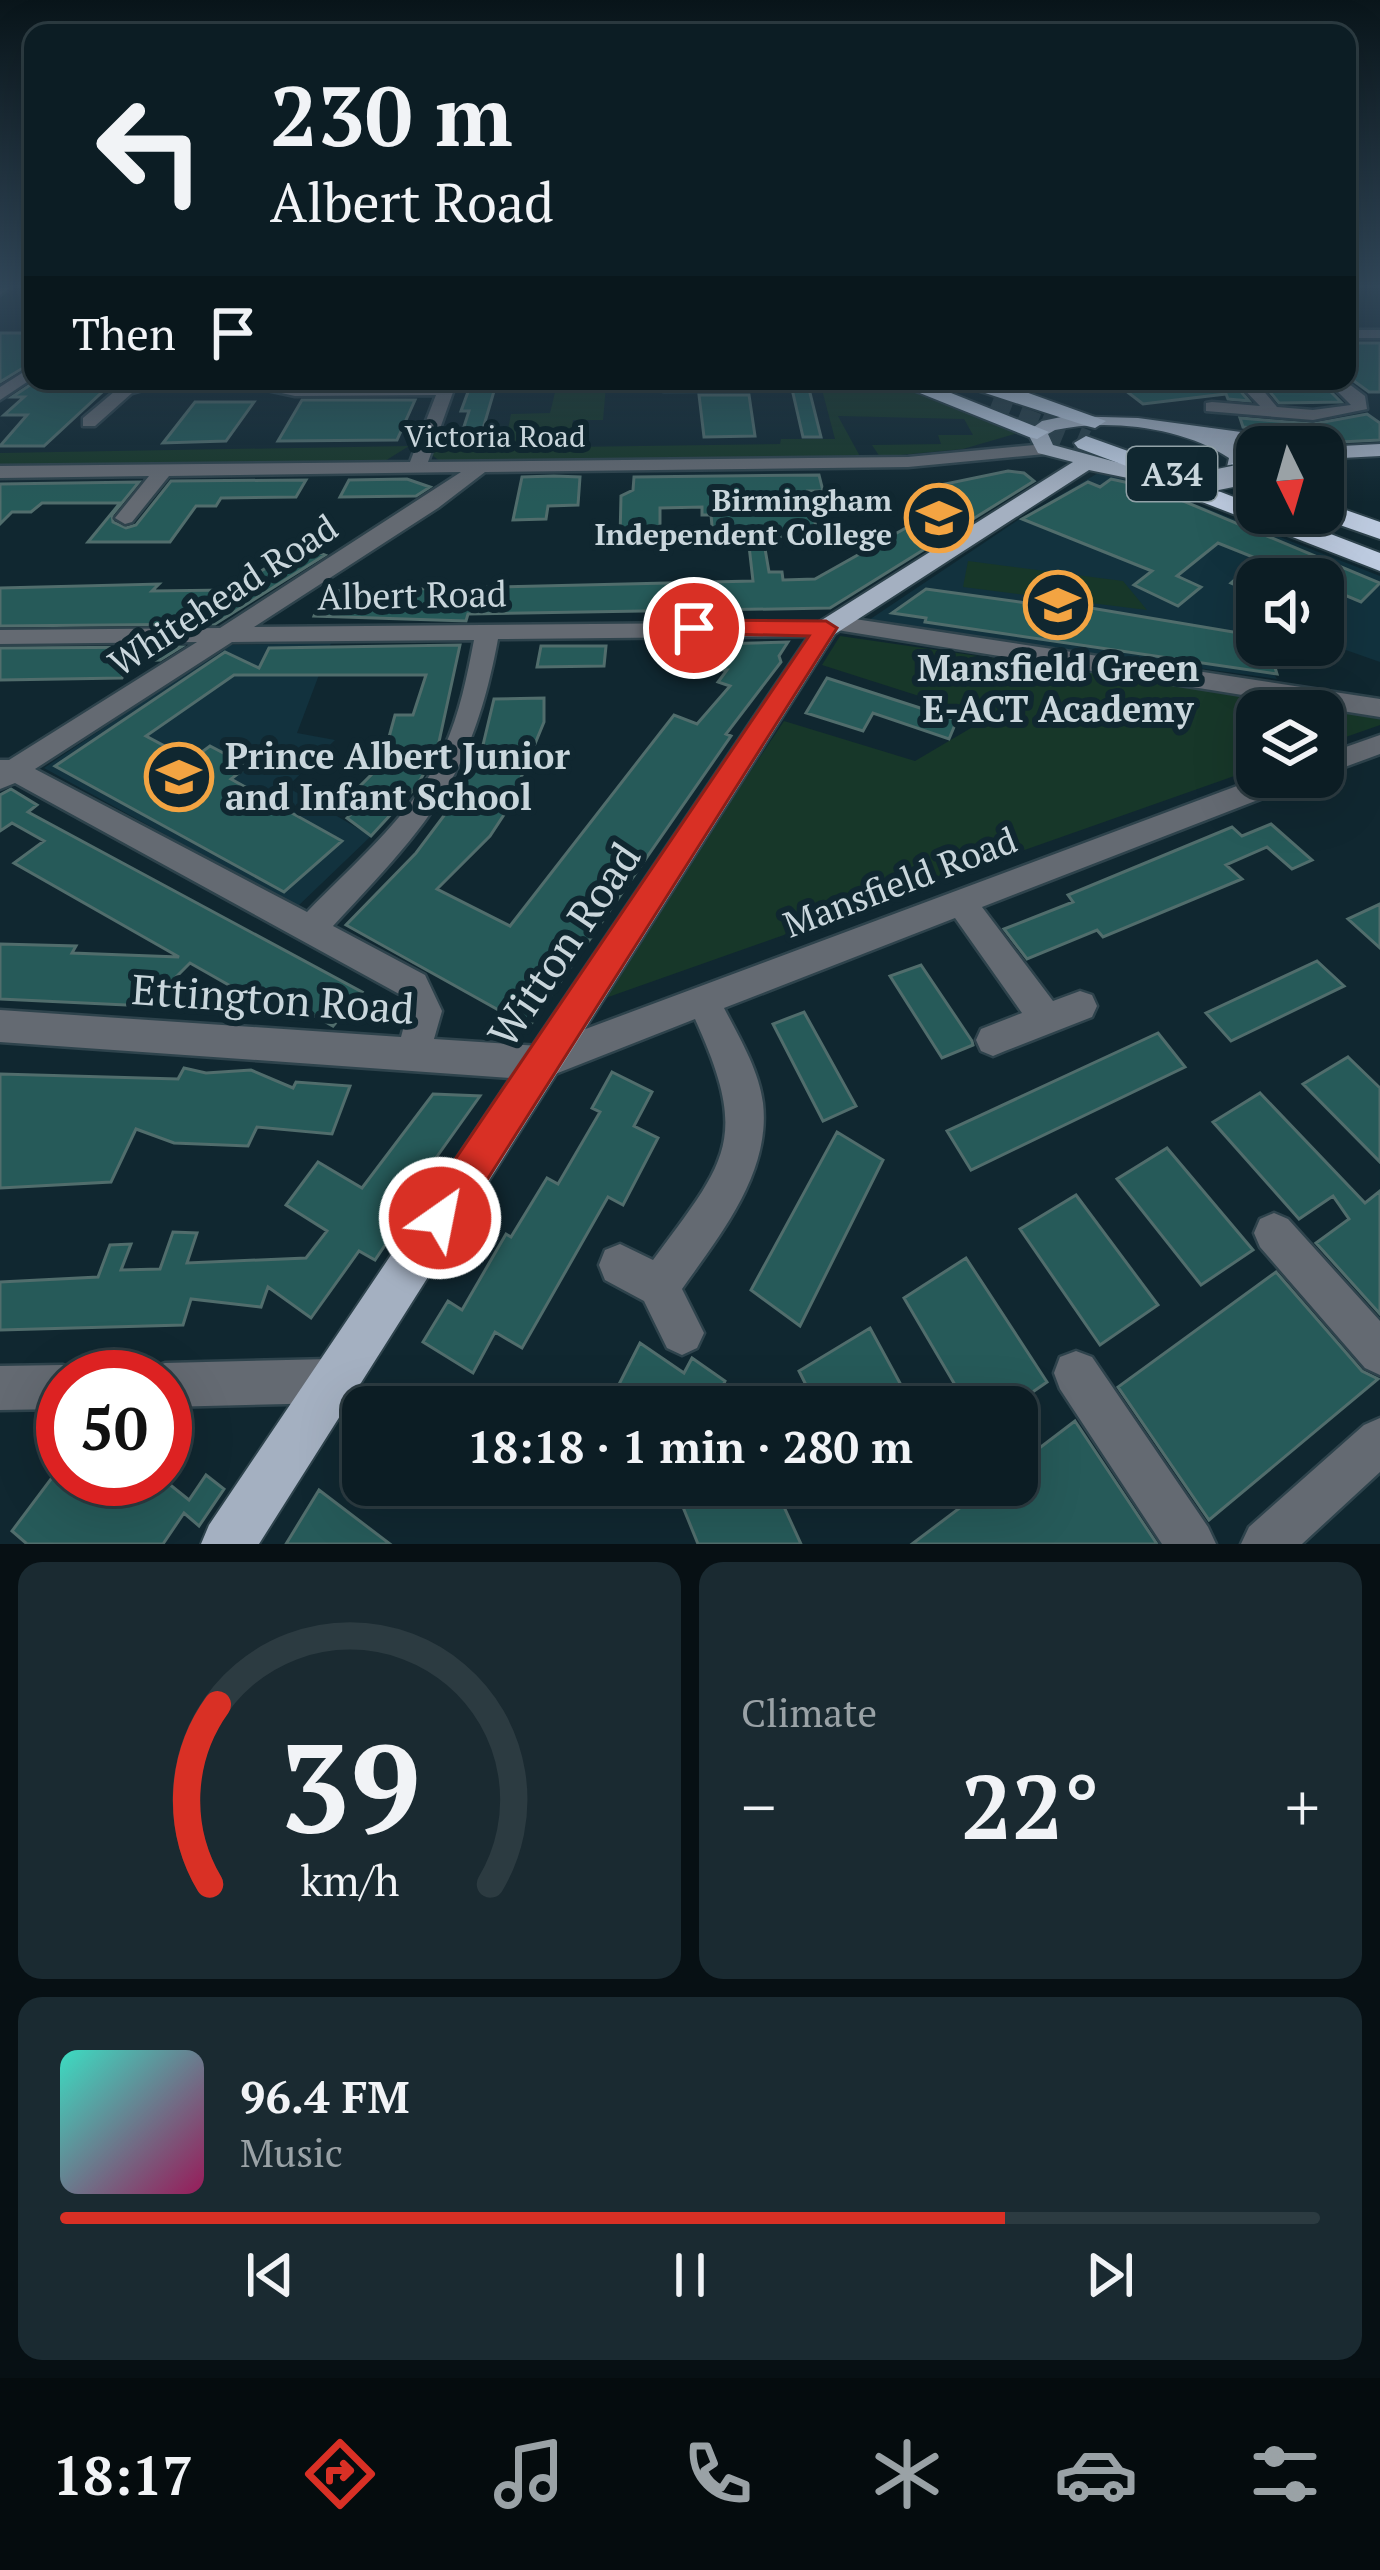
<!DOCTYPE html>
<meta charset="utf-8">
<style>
:root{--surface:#0c1d24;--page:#1a2a31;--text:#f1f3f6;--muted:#9aa2a6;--line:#2c3b41;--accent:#d93025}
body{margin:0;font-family:"PT Serif",serif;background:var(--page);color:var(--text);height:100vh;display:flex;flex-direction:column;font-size:45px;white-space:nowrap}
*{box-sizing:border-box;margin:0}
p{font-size:39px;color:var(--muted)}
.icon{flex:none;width:66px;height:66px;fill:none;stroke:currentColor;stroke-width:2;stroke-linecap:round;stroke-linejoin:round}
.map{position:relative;height:1544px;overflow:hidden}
.panel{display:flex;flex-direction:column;gap:18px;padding:18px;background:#071014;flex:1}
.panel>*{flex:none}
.top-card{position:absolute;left:24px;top:24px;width:1332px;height:366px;border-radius:24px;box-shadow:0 12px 48px #0002,0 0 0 3px var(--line);background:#0c1d24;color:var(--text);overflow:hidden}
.needle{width:78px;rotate:175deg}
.controls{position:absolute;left:1236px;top:426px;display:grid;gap:24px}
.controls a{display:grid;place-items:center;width:108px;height:108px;border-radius:24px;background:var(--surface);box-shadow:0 12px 48px #0002,0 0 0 3px var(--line);font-size:60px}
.speed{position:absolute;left:36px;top:1350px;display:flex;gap:24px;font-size:60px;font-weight:700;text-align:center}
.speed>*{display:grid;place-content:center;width:156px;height:156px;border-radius:50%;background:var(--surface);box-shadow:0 12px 48px #0002,0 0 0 3px var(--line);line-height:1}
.speed .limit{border:18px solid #d22;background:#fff;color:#111}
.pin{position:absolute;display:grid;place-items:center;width:102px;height:102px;color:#fff;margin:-51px;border:6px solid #fff;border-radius:50%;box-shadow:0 3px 12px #0007}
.me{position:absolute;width:132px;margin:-66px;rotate:33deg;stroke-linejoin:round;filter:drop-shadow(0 0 9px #0008)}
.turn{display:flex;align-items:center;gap:42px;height:252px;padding:0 48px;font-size:54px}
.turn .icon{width:156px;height:156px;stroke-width:2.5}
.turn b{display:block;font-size:84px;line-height:102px}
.then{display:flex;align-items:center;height:114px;padding:0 48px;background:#0003;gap:24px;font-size:45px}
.big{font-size:90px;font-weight:800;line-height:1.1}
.panel .card{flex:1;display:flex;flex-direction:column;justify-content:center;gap:18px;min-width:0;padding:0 42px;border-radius:24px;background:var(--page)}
.panel .dial{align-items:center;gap:0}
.dial svg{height:312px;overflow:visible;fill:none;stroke:var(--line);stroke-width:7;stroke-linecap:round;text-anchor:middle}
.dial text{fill:var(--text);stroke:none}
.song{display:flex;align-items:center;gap:36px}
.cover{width:144px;height:144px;border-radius:18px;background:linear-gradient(135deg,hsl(170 70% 55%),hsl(330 70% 35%))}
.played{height:12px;border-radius:6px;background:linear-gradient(90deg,var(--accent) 75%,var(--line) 75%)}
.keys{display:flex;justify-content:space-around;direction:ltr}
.heat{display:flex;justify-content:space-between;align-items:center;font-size:66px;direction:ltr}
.panel .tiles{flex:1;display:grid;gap:18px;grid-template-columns:1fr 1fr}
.card:last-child{grid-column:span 2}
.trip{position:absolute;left:342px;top:1386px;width:696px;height:120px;border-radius:24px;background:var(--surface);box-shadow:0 12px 48px #0002,0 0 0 3px var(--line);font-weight:800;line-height:120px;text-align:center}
.menu{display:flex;height:192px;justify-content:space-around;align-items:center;background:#050c0e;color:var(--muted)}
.menu .icon{width:84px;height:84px}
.menu .current{color:var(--accent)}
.menu b{font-size:54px;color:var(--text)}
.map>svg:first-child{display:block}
.built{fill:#12323e}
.green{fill:#173729}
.building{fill:#265a59;stroke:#516d6c;stroke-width:3}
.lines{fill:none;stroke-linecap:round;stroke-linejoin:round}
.highway-tunnel-far1{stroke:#2c414a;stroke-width:20;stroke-dasharray:20 10;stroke-linecap:butt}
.highway-tunnel{stroke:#2c414a;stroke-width:26;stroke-dasharray:26 14;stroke-linecap:butt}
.minor-casing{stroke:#2e434c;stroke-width:5}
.major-casing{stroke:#2e434c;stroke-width:4}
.highway-casing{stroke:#2e434c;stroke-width:4}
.minor{fill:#646a72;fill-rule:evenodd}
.major{fill:#a4b0c1;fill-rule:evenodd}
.highway{fill:#becce1;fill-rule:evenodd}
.major-bridge-casing{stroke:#2e434c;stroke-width:24;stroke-linecap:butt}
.major-bridge{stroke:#a4b0c1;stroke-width:21}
.route{fill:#d93025;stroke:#8d1f18;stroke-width:3}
.labels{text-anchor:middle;stroke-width:12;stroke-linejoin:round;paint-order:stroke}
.far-street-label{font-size:30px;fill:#c9d6dc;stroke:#102730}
.far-poi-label{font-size:30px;font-weight:bold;fill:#c9d6dc;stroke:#102730;text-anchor:end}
.shield{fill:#102730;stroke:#92a2a8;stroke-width:3}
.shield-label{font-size:33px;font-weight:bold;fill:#c9d6dc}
.street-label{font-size:36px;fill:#c9d6dc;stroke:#102730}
.poi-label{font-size:36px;font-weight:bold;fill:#c9d6dc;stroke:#102730}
.near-street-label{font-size:42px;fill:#c9d6dc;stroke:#102730}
</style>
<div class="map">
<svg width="1380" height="1544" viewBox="0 0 1380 1544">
<rect width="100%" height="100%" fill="#102730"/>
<path class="built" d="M 1105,469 L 1380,576 L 1380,662 L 1323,642 L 1323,579 L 1257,579 L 1257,645 L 1277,679 L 866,622 L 1018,520 Z
M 331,643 L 297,733 L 335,740 L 287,787 L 371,836 L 297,907 L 44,768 L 227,645 Z"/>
<path class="green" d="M 594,381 L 623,381 L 628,386 L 606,386 L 603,420 L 573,420 L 571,447 L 780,444 L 781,439 L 835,439 L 821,386 L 806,387 L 805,381 L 886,381 L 1021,432 L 963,449 L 880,457 L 872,445 L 941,444 L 938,435 L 973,435 L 964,419 L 838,416 L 862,460 L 441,462 L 432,455 L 433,445 L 505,444 L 511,414 L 550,413 L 557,384 Z
M 409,446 L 385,461 L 0,466 L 0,453 Z
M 968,561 L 1123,581 L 1147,610 L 963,587 Z
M 840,636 L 1380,714 L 1380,725 L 1323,745 L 1323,711 L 1257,711 L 1257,768 L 597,1001 L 784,721 L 915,761 L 988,718 L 822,665 Z"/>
<path class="building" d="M 0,333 L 33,333 L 33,362 L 0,382 Z
M 1347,343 L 1380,343 L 1380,392 L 1369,392 L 1347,376 Z
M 36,381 L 114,381 L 44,446 L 0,446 L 27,415 L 4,415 L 24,397 L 12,397 Z
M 472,381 L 497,381 L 480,439 L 460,439 L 469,411 L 461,411 Z
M 1113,381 L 1232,381 L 1249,401 L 1228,399 L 1226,394 L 1143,404 Z
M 1261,381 L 1320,381 L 1341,402 L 1279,403 Z
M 792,389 L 809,389 L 821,437 L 803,437 Z
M 699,395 L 749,395 L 755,436 L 704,437 Z
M 302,400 L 415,400 L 397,440 L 278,441 Z
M 195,402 L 254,402 L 226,441 L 163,443 Z
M 1367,414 L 1380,423 L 1380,440 L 1340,442 L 1332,436 L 1243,427 L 1240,418 L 1313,424 Z
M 1008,471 L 1024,473 L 1034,481 L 830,608 L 468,614 L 466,621 L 314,616 L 324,591 L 753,581 L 748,537 L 713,537 L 711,515 L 702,515 L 702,507 L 660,508 L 660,537 L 620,538 L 621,496 L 633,490 L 634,477 L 819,475 L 823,491 L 808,491 L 818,536 L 763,537 L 769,572 L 782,572 L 783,580 L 815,579 L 920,520 L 911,516 L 955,492 L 945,484 Z
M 554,476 L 580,477 L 578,505 L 548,506 L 546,519 L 513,520 L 522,477 Z
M 1111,479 L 1152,488 L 1380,583 L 1361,602 L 1323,586 L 1323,579 L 1295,579 L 1275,571 L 1266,579 L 1257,579 L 1257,588 L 1249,591 L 1231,583 L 1258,559 L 1218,543 L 1177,576 L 1201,587 L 1178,606 L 1134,585 L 1152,571 L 1022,519 L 1088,482 L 1100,487 Z
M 306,480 L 296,497 L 221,498 L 216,506 L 196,506 L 170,542 L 88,542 L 120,503 L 42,503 L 31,512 L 12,512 L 0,524 L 0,484 L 139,482 L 112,515 L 113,522 L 126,528 L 136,525 L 171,481 Z
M 349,480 L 407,479 L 430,487 L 416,496 L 340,497 Z
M 302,546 L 325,555 L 215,624 L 0,626 L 0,588 L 159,584 L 152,591 L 230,590 Z
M 926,589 L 1085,611 L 1085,607 L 1257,636 L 1257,645 L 1268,645 L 1277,674 L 925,622 L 926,618 L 892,613 Z
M 788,642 L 779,656 L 781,662 L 726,734 L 731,736 L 529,1027 L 346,925 L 416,853 L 458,797 L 483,745 L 494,699 L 544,698 L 544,722 L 509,807 L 490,836 L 437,889 L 510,926 L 674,715 L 697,724 L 730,686 L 718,682 L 727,670 L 709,670 L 708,663 L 679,663 L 678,645 Z
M 460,645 L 437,751 L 416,787 L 371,836 L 347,818 L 363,802 L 349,797 L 372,774 L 367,772 L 378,758 L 383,759 L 395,715 L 413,715 L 426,675 L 234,675 L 146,736 L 191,760 L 210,746 L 248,766 L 231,779 L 342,841 L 284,892 L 55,766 L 225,652 L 259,668 L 269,648 Z
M 541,646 L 606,646 L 604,666 L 537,667 Z
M 181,647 L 160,660 L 132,661 L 122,678 L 0,680 L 0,648 Z
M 827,678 L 914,706 L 957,720 L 949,739 L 873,713 L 863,731 L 806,713 Z
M 11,789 L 37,805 L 28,812 L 362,992 L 333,1026 L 282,998 L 271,1009 L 190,963 L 147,1006 L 0,999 L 0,944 L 76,946 L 72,953 L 179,957 L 14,863 L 44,841 L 12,823 L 0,831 L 0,795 Z
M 1271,824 L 1312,860 L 1292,869 L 1267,847 L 1226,865 L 1242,879 L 1103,937 L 1097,930 L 1027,959 L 1004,929 L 1073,902 L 1068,895 L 1232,827 L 1242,836 Z
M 1380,904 L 1380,948 L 1348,919 Z
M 1317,961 L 1344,986 L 1231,1041 L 1206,1013 Z
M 921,965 L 972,1041 L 973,1045 L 942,1058 L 890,976 Z
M 804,1012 L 856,1106 L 823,1121 L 773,1024 Z
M 1158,1033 L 1185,1067 L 971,1170 L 947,1131 Z
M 1348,1057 L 1380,1088 L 1380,1162 L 1303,1084 Z
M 184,1068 L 206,1073 L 251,1070 L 293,1088 L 296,1082 L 350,1086 L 332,1134 L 257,1127 L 248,1146 L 174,1143 L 136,1129 L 111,1182 L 0,1188 L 0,1074 L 178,1079 Z
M 612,1072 L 652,1092 L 634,1126 L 658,1138 L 623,1205 L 608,1197 L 522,1348 L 495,1332 L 473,1373 L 423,1342 L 448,1301 L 462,1310 L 506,1234 L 511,1237 L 547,1178 L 558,1184 L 600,1112 L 592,1108 Z
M 1260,1093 L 1365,1203 L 1380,1191 L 1380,1314 L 1316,1243 L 1349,1219 L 1333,1196 L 1299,1219 L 1213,1122 Z
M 433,1094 L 480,1096 L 399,1210 L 406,1214 L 375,1260 L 359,1251 L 311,1318 L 268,1287 L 261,1307 L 191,1299 L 183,1325 L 0,1330 L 0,1282 L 98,1277 L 110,1245 L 131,1244 L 121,1270 L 160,1269 L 173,1232 L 197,1233 L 187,1263 L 306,1258 L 327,1231 L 286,1205 L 318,1162 L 362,1188 Z
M 837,1132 L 883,1160 L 800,1326 L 751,1290 Z
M 1167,1148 L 1253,1250 L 1201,1285 L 1117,1179 Z
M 1076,1195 L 1158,1305 L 1100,1345 L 1020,1229 Z
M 966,1258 L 1047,1382 L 1011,1407 L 968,1407 L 904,1298 Z
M 1276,1272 L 1362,1371 L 1378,1379 L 1209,1520 L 1118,1387 Z
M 870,1328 L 913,1407 L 817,1407 L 799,1371 Z
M 640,1343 L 684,1373 L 692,1358 L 725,1381 L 714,1407 L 620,1407 L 611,1400 Z
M 1075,1421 L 1157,1544 L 912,1544 L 990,1485 L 1017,1485 L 1017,1465 Z
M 63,1463 L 63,1479 L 163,1479 L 189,1500 L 206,1475 L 224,1489 L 199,1526 L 184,1513 L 163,1544 L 27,1544 L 12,1531 Z
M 674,1485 L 774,1485 L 801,1544 L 698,1544 Z
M 319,1490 L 390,1544 L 286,1544 Z"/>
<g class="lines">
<path class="highway-tunnel-far1" d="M 991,405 L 1047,427"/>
<path class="highway-tunnel" d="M 1040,424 L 1086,443"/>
<g class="minor-casing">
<path id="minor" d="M 0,287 L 11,287 L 0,295 Z
M 1347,330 L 1380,330 L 1380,338 L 1347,338 Z
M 33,366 L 33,378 L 0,400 L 0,387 Z
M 142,381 L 173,381 L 132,393 L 95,426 L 83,426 L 83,418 L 121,386 Z
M 226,381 L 295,386 L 439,385 L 441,381 L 457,381 L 428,462 L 908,457 L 1045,444 L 1054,449 L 1045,454 L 908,467 L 485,472 L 438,508 L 254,627 L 824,622 L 835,616 L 1380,699 L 1380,717 L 837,630 L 826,636 L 498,639 C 472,780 427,825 333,926 L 425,975 L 442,1011 L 434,1039 L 540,1046 L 1261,777 L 1303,777 L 1299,784 L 982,907 L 1053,1001 L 1080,991 L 1092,995 L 1097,1006 L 1092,1017 L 1005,1051 L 993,1056 L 981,1051 L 976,1040 L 981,1029 L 1022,1013 L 955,918 L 724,1008 C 739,1037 759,1070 763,1103 C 771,1173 720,1235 682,1289 L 704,1333 L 697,1348 L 682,1355 L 667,1348 L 644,1301 L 605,1280 L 599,1265 L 605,1250 L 620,1244 L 653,1260 C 727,1160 750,1140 695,1019 L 540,1080 L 0,1042 L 0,1010 L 401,1037 L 408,1011 L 401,995 L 15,783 L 0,789 L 0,760 L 9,760 L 197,642 L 0,644 L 0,630 L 220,628 L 461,472 L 169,476 L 132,522 L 125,524 L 115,518 L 149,476 L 0,478 L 0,466 L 410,462 L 436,395 L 295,396 ZM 474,640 C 467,676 460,713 444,748 C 415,813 355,862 307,912 L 35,769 L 232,642 Z
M 632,381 L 787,381 L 788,385 L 780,390 L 664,391 Z
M 1003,381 L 1020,381 L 1012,386 Z
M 1236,381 L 1255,381 L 1277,407 L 1313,410 L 1351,405 L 1327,381 L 1345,381 L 1365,396 L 1367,409 L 1313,420 L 1206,411 L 1206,403 L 1212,402 L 1260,406 Z
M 1380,735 L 1380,754 L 1323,775 L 1323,755 Z
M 1274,1213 L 1288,1219 L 1380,1321 L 1380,1375 L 1365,1368 L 1260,1247 L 1254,1233 L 1260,1219 Z
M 1076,1351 L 1092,1357 L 1208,1527 L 1216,1544 L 1162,1544 L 1060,1389 L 1054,1373 L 1060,1357 Z
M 331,1359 L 347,1365 L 353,1381 L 347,1397 L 331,1403 L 165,1407 L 165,1377 L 146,1377 L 149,1369 L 165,1363 Z
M 63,1365 L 79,1371 L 81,1377 L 63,1377 L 63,1409 L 0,1410 L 0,1366 Z
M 1380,1418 L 1380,1472 L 1302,1544 L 1241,1544 L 1249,1527 L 1364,1425 Z"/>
</g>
<g class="major-casing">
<path id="major" d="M 1066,416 L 1138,418 L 1306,441 L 1316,447 L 1235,444 L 1246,451 L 1251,465 L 1242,480 L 1235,482 L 1225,476 L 1229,458 C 1183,427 1108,418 1055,430 L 1048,434 L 1053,445 L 1201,485 L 1191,491 L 1089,470 L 835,634 L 259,1544 L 201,1544 L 209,1525 L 817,623 L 1073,462 L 1038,453 L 1027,432 L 1042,421 Z
M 1380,444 L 1380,456 L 1323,459 L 1323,447 Z"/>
</g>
<g class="highway-casing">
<path id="highway" d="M 890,381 L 921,381 L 1049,432 L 1037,439 L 1029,437 Z
M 979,381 L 995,381 L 1106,421 L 1095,428 L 1087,426 L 979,391 Z
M 1086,436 L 1206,479 L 1208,487 L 1257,506 L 1257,513 L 1276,513 L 1380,553 L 1380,571 L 1166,488 L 1164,480 L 1078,448 L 1074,443 Z
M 1241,458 L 1257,467 L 1257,488 L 1248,486 L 1229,465 Z
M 1323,502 L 1380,522 L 1380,539 L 1314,516 L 1323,513 Z"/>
</g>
<use href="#minor" class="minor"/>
<use href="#major" class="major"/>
<use href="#highway" class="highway"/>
<g class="major-bridge-casing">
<path id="major-bridge" d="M 1191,485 L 1235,476"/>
</g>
<use href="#major-bridge" class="major-bridge"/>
</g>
<linearGradient id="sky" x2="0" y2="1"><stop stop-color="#09151a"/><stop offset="0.57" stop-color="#314759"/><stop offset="1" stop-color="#314759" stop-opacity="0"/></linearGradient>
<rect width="1380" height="503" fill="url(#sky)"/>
<path class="route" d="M 694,620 L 826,621 L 837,628 L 454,1232 L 440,1238 L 425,1232 L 419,1218 L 425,1204 L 809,636 L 686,633 L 682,628 Z"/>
<defs>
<g id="school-ring" transform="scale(3.45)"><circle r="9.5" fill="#102730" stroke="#f3a442" stroke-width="1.5"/><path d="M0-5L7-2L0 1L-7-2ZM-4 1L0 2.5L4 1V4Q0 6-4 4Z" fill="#f3a442"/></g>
</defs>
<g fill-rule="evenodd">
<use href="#school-ring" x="939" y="518"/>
<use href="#school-ring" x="1058" y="605"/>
<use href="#school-ring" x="179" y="777"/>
</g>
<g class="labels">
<g class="far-street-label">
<text x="495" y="447">Victoria Road</text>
</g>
<g class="far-poi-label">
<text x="892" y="511">Birmingham<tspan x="892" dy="34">Independent College</tspan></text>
</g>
<rect class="shield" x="1127" y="447" width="90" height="54" rx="9"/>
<g class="shield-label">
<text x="1172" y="486">A34</text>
</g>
<g class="street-label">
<text transform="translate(223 595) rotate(-33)" y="13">Whitehead Road</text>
<text transform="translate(412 595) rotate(-1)" y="13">Albert Road</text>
<text transform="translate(900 882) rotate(-21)" y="13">Mansfield Road</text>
</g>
<g class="poi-label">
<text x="1058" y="681">Mansfield Green<tspan x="1058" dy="41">E-ACT Academy</tspan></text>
<text x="225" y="769" text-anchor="start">Prince Albert Junior<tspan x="225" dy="41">and Infant School</tspan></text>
</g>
<g class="near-street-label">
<text transform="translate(564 945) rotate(-56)" y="15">Witton Road</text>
<text transform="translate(273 999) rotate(4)" y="15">Ettington Road</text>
</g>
</g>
</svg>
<div class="controls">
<a><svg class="needle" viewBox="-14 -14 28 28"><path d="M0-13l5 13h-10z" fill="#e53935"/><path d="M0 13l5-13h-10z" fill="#9aa2a6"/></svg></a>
<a><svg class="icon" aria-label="sound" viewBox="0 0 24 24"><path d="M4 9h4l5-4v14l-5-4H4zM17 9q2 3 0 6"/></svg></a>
<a><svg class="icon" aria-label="layers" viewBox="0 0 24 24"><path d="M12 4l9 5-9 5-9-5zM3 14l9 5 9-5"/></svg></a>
</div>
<div class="speed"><div class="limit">50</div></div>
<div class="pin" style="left:694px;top:628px;background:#d93025"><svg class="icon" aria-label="arrive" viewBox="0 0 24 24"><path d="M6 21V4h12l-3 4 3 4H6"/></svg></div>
<svg class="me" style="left:440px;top:1218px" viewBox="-20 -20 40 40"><circle r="17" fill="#d93025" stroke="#fff" stroke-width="3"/><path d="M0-11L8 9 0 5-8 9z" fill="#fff"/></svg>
<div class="trip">18:18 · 1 min · 280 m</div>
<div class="top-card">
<div class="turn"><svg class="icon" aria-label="left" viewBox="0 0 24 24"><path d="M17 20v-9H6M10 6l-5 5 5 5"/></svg><div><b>230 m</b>Albert Road</div></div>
<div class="then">Then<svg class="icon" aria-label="arrive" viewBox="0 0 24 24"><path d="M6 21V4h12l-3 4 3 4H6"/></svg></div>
</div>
</div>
<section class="panel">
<div class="tiles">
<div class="card dial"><svg viewBox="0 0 100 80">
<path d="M14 69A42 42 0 1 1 86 69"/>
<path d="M14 69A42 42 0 0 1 16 23" stroke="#d93025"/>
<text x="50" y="56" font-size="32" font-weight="700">39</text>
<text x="50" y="72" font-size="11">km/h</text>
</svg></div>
<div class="card"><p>Climate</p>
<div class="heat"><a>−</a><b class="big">22°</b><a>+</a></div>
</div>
<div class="card">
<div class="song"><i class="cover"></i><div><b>96.4 FM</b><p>Music</p></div></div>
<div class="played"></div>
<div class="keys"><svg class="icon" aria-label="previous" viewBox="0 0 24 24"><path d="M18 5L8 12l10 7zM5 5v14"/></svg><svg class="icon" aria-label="pause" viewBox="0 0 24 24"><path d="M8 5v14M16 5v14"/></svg><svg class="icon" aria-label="next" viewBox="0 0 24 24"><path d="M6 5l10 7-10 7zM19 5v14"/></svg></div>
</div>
</div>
</section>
<nav class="menu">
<b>18:17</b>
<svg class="icon current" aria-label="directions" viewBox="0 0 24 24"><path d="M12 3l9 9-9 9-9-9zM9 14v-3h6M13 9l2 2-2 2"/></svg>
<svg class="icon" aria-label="music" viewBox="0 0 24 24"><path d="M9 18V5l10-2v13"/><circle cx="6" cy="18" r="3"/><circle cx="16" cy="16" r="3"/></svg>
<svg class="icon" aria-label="phone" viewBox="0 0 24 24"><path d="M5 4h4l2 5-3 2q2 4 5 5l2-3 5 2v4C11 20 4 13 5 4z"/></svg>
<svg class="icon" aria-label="climate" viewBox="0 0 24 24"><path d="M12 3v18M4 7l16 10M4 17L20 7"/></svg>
<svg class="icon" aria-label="car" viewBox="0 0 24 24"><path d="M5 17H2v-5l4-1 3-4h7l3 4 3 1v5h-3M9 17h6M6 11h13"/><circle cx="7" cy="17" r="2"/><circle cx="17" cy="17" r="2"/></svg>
<svg class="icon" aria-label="filters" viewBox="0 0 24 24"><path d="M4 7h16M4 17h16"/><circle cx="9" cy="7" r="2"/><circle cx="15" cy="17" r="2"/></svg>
</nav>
